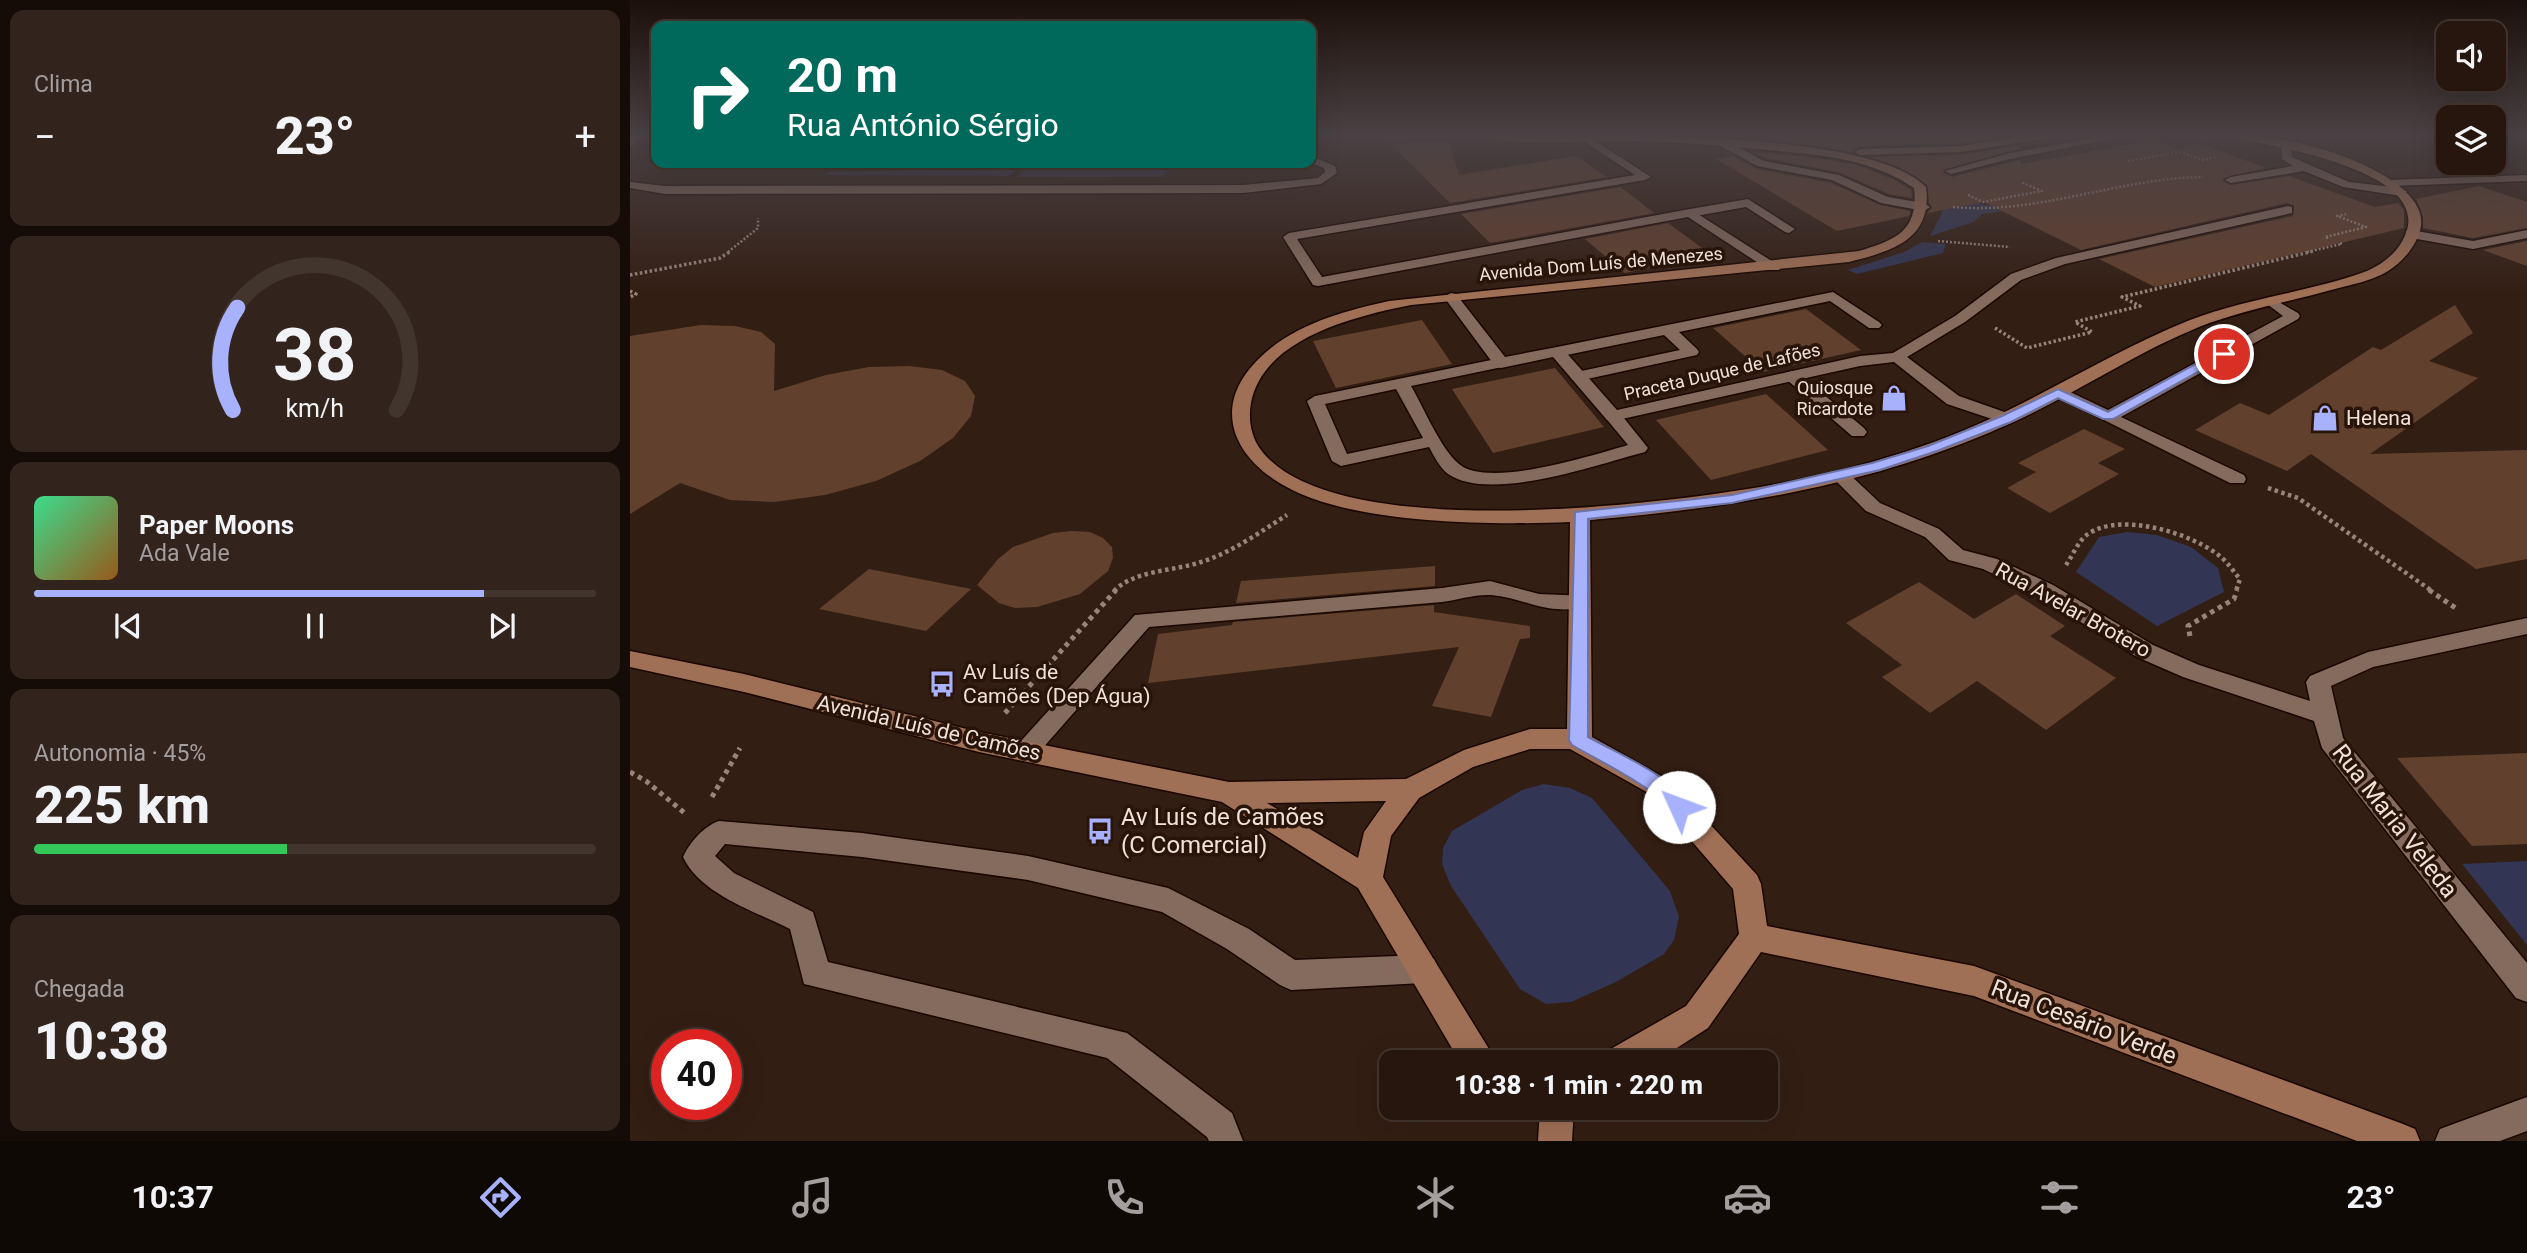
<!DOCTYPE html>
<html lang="pt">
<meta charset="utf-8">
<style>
:root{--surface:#26160e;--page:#32231c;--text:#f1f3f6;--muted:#a49f9e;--line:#42352e;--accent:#a7b1fc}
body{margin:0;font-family:Roboto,sans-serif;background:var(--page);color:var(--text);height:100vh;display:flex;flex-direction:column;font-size:26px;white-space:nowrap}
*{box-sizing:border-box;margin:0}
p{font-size:23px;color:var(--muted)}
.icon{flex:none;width:38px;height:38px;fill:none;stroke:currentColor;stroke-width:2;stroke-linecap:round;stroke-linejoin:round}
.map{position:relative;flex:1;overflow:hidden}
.sheet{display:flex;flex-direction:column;gap:10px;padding:10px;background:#150c08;width:630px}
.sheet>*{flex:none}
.hud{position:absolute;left:21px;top:21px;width:665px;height:147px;border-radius:14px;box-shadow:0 7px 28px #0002,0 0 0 2px var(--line);background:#00695c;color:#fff;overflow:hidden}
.buttons{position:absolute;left:1806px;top:21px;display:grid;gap:14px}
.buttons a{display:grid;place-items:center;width:70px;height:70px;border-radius:14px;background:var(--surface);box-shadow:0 7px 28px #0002,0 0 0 2px var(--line);font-size:35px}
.speed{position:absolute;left:21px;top:1029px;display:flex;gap:14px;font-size:35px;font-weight:700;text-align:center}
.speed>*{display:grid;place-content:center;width:91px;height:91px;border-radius:50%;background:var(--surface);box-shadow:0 7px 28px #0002,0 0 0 2px var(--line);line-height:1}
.speed .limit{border:10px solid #d22;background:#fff;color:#111}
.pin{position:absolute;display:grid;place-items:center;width:60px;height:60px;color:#fff;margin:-30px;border:4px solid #fff;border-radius:50%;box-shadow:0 2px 7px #0007}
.me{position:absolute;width:77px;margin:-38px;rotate:313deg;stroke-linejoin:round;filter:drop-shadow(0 0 5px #0008)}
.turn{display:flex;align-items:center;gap:24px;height:147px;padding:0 21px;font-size:32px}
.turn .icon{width:91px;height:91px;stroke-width:2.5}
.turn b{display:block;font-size:49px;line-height:60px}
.big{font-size:52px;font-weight:800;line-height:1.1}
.sheet .tile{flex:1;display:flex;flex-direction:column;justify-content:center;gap:10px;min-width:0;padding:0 24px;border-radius:14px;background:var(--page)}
.sheet .dial{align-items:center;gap:0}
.dial svg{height:182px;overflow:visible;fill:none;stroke:var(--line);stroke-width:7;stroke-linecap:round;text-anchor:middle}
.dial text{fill:var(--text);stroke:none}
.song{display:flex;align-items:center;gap:21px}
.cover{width:84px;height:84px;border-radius:10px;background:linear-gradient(135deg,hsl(150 70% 55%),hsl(30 70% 35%))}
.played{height:7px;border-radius:4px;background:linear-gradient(90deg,var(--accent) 80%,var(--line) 80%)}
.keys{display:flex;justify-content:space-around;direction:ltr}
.heat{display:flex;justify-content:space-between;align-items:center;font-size:38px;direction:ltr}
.charge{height:10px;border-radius:5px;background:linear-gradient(90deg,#34c759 45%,var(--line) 0)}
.trip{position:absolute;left:749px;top:1050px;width:399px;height:70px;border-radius:14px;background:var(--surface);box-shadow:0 7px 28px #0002,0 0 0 2px var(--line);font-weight:800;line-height:70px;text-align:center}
.tabs{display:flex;height:112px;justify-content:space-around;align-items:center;background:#0f0906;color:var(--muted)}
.tabs .icon{width:49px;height:49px}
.tabs .active{color:var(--accent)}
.tabs b{font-size:32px;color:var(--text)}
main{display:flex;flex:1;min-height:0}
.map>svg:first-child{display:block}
.green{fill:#323553}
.building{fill:#62402e}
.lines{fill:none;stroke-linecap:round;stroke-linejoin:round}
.lane-casing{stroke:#1a0701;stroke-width:3}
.street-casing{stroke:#1a0701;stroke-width:3}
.secondary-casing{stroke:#1a0701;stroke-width:3}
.path-far3{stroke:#97857c;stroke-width:2.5;stroke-dasharray:2 2;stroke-linecap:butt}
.path-far2{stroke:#97857c;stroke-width:3.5;stroke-dasharray:2.5 2.5;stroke-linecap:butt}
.path-far1{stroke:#97857c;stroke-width:4.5;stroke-dasharray:3.5 3.5;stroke-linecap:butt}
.path{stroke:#97857c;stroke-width:5;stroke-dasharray:4.5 4.5;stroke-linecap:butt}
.lane{fill:#856b5e;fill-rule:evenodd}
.street{fill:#856b5e;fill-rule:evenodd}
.secondary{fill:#a07056;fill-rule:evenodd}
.route{fill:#a7b1fc;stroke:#6d73a4;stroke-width:2}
.labels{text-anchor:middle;stroke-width:7;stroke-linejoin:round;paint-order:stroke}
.far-street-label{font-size:18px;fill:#efe0d8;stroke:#291409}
.far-poi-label{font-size:18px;fill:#efe0d8;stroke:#291409;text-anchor:end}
.poi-label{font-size:21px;fill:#efe0d8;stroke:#291409;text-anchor:start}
.street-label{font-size:21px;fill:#efe0d8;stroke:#291409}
.near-poi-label{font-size:24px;fill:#efe0d8;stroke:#291409;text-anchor:start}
.near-street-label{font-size:24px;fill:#efe0d8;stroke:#291409}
</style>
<main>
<section class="sheet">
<div class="tile"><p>Clima</p>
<div class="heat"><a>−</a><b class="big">23°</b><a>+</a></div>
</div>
<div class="tile dial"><svg viewBox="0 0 100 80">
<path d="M14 69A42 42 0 1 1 86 69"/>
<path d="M14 69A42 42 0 0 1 16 24" stroke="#a7b1fc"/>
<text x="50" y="56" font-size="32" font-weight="700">38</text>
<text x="50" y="72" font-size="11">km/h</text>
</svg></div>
<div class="tile">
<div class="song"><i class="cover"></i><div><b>Paper Moons</b><p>Ada Vale</p></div></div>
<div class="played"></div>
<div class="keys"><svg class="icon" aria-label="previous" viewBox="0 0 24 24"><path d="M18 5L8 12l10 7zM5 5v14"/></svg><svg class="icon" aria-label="pause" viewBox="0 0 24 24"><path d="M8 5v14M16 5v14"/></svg><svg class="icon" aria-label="next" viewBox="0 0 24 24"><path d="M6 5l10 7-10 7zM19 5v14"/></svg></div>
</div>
<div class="tile"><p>Autonomia · 45%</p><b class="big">225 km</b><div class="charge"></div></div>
<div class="tile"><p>Chegada</p><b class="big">10:38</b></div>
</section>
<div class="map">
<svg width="1897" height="1141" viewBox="0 0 1897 1141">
<rect width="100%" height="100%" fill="#331e13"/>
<path class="green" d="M 535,163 L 546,163 L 532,177 L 387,177 L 398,168 L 530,168 Z
M 280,165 L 383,166 L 379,169 L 386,170 L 378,176 L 194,175 L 199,172 L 272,171 Z
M 1323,189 L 1354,205 L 1424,198 L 1438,203 L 1352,214 L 1344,222 L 1300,236 L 1312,213 L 1311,201 Z
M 1292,242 L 1316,244 L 1313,253 L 1227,274 L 1218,270 L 1274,252 Z
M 1497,532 L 1527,535 L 1561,547 L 1588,568 L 1594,592 L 1527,626 L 1446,572 L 1469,537 Z
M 914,784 L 940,788 L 962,798 L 1040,891 L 1049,917 L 1044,940 L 1034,954 L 986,982 L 941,1002 L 916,1004 L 890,989 L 821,886 L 812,864 L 813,848 L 822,831 L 892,790 Z
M 1897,861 L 1897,945 L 1832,864 Z"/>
<path class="building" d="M 1145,135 L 1386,135 L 1331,143 L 1230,146 L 1223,152 L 1153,142 Z
M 1524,140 L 1547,149 L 1570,144 L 1636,168 L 1594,178 L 1593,181 L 1600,185 L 1659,176 L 1745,207 L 1768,203 L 1774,210 L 1774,228 L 1525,287 L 1469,259 L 1663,216 L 1664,205 L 1657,203 L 1451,250 L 1354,202 L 1297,213 L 1302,208 L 1299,203 L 1297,185 L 1269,167 L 1240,157 L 1331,155 L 1390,145 L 1390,149 L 1313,170 L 1314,173 L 1322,177 L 1390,160 L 1391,164 Z
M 819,141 L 829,175 L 946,156 L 977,177 L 820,203 L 761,144 Z
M 1123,152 L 1187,158 L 1227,165 L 1265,180 L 1281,190 L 1282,198 L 1259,194 L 1209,172 L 1135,158 Z
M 1103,156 L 1127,169 L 1201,183 L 1250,205 L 1280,211 L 1280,214 L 1279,216 L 1207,231 L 1086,159 Z
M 1849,186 L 1897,202 L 1897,228 L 1843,238 L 1793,228 L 1793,217 L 1786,199 Z
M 991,187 L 1024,213 L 860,243 L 831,214 Z
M 1038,223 L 1083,256 L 995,273 L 955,239 Z
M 1897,241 L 1897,266 L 1853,250 Z
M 1825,305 L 1843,333 L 1799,361 L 1848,378 L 1740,454 L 1897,450 L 1897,559 L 1846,569 L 1681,454 L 1657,471 L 1565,430 L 1610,403 L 1639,415 L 1743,347 L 1751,350 Z
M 1176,309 L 1231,350 L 1133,372 L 1083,328 Z
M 792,320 L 822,364 L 706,388 L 683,341 Z
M 71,325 L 105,326 L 131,332 L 145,344 L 144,391 L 196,375 L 239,367 L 279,366 L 312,370 L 335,381 L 345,396 L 341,416 L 323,438 L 290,461 L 246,481 L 195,495 L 144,502 L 100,500 L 50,483 L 0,514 L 0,336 Z
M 925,368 L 974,427 L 863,453 L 822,389 Z
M 1136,394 L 1198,450 L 1081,480 L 1026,420 Z
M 1454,429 L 1495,449 L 1468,463 L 1489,474 L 1420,513 L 1377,488 L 1406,472 L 1388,463 Z
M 442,531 L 460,532 L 473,538 L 482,547 L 483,558 L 478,571 L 450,594 L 407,607 L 385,608 L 369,603 L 347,585 L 368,559 L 383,547 L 423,533 Z
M 805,566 L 805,586 L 606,603 L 611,581 Z
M 239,569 L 341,589 L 296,631 L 189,609 Z
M 1289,582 L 1344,619 L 1386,594 L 1435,626 L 1420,636 L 1486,678 L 1416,730 L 1347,681 L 1300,713 L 1252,677 L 1272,665 L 1216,623 Z
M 804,605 L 804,612 L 900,626 L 900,638 L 890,639 L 861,717 L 802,706 L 829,647 L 518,683 L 528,634 L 602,625 L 603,622 Z
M 1897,753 L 1897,844 L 1842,846 L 1767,758 Z"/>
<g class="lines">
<g class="lane-casing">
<path id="lane" d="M 1481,135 L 1492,137 L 1380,159 L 1321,174 L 1315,171 L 1380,153 Z
M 1089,141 L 1097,141 L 1134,161 L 1209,175 L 1258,197 L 1294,203 L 1300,207 L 1294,211 L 1251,203 L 1202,180 L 1127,166 L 1089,145 Z
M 1656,142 L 1661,145 L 1662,157 L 1719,182 L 1771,188 L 1777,192 L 1771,196 L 1713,187 L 1674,171 L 1601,183 L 1595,180 L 1601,177 L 1663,166 L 1652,159 L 1651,145 Z
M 1118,199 L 1165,229 L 1159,233 L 1155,232 L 1116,207 L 1060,217 L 1054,213 L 1060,209 Z
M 1203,292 L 1249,322 L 1252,325 L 1249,328 L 1239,328 L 1200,301 L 1049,332 L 1067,349 L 1069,352 L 1067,355 L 948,381 L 942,379 L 940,376 L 942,373 L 1050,350 L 1034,335 L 927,357 L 919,352 L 927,347 Z
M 871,358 L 877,360 L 879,363 L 877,366 L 781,386 C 794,408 810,448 829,464 C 858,489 963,455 998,445 L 974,416 L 983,411 L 989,412 L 1018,448 L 1015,452 C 969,464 860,503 818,474 C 810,468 804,456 799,447 L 711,466 L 702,461 L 677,401 L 685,396 ZM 766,389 L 793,438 L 717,454 L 695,404 Z
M 1162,371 L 1168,373 L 1234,428 L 1237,432 L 1234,436 L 1222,436 L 1156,379 L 1154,376 L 1156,373 Z
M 860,581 L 909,594 L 957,596 L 960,601 L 957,606 C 918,617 895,598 861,595 C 846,594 827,600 812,602 L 519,627 L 404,758 L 395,761 L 386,758 L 382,751 L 505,615 L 812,588 Z"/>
</g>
<g class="street-casing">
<path id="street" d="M 3,135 L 14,135 L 0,147 L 0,138 Z
M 956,135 L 1021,177 L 1015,180 L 667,239 L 692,277 L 1060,209 L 1151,267 L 1149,270 L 1139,270 L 1058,217 L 688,286 L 683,285 L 653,237 L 659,233 L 1005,175 L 952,140 L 951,138 Z
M 681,156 L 705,166 L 707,173 L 691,184 L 613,193 L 35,194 L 0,188 L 0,182 L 35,186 L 613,185 L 688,178 L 695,172 L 694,168 L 681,163 Z
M 1897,175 L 1897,181 L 1759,186 L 1753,183 L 1759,180 Z
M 1658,206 L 1662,207 L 1662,213 L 1435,264 L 1391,280 L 1335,322 L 1277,357 L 1329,396 L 1383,415 L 1386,419 L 1377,424 L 1317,404 L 1264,362 L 1230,366 L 983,421 L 977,420 L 923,357 L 871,368 L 865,366 L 814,297 L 821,293 L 826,294 L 875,357 L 927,347 L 933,349 L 987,410 L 1230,356 L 1263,353 L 1325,316 L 1381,274 L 1426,258 Z
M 1781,230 L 1843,241 L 1897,230 L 1897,238 L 1843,249 L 1776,237 L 1776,231 Z
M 1640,297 L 1668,313 L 1670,316 L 1668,319 L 1491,417 L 1614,475 L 1616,479 L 1614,483 L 1600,483 L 1420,393 L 1422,389 L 1434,389 L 1478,410 L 1653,316 L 1633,301 Z
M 1210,470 L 1217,472 L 1250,503 L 1309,529 L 1333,550 L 1367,559 L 1423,585 L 1523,645 L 1569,665 L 1680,701 L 1676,682 L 1680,676 L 1738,652 L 1897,618 L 1897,634 L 1743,667 L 1701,686 L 1713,738 L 1897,963 L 1897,1002 L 1886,998 L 1692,748 L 1684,721 L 1553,677 L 1507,657 L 1407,595 L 1353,569 L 1319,560 L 1295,537 L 1236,511 L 1201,476 Z
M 89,821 L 232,833 L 398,856 L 538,888 L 619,929 L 665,960 L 793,955 L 804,959 L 808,969 L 804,979 L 793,983 L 661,990 L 650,985 L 597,949 L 532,912 L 398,880 L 232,857 L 95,844 L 85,856 L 104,873 L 183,912 L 198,962 L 497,1033 L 602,1113 L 613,1141 L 579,1141 L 577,1137 L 477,1058 L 174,984 L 160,929 C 125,911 71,895 53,857 C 60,842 74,826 89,821 Z
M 1897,1097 L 1897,1131 L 1870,1141 L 1805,1141 L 1810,1129 Z"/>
</g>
<g class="secondary-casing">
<path id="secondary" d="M 860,135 C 883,133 906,136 929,136 C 1007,135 1244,133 1296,187 C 1303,240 1262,251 1219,262 L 781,305 C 726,316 633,338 621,403 C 618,419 621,437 631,450 C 705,549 1059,502 1168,480 C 1214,471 1260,458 1304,442 C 1394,410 1472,355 1560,320 C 1617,298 1680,292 1737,271 C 1755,263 1771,250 1777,230 C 1795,169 1640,146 1602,137 L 1601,135 C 1651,135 1710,150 1753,175 C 1770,185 1794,203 1791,226 C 1788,244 1773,262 1758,271 C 1742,281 1723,284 1705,289 C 1659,302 1613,310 1569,327 C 1500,355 1440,398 1372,427 C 1242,485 1101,508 960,520 L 962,737 L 1040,781 L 1127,875 L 1131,884 L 1137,926 L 1344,966 L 1773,1124 L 1785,1129 L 1790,1141 L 1727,1141 L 1344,996 L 1131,952 L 1078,1028 L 1025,1062 L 975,1062 L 979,1050 L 1056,1006 L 1109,934 L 1103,889 L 1022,795 L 940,749 L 900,749 L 843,767 L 789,798 L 761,836 L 753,877 L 867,1062 L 830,1062 L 728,888 L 592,802 L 349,752 L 114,692 L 0,667 L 0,651 L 114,674 L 349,732 L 599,782 L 776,779 L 834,750 L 900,729 L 937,729 L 940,522 C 865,525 752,524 681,498 C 607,471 568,406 641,348 C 675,321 719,310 759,301 L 1229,251 C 1265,240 1289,231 1284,188 C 1238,156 1180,154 1126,149 C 1074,144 1023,140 971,141 C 947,141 877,147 860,135 ZM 756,801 L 734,832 L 728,858 L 637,803 Z
M 1401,135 L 1423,135 L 1418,138 L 1331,152 L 1230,155 L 1225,152 L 1230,149 L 1331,146 Z
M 910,1108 L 944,1108 L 942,1141 L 908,1141 Z"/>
</g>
<path class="path-far3" d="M 755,135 L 756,138 L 833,135
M 1561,135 L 1581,140
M 1498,161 L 1550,152 L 1573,160 L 1585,157
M 1338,195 L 1353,202 L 1412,191 L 1391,182
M 1323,207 C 1408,215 1488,178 1573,177
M 1698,238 L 1695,237 L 1736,227 L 1707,216 L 1716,214
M 1308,241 L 1380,247
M 98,252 L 128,228 L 128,218
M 1677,252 L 1712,244 L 1710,243"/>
<path class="path-far2" d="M 0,275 L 90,258 L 101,251
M 0,291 L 6,294 L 0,297
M 1365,328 L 1397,348 L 1462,332 L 1445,322 L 1510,306 L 1492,297 L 1684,251"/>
<path class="path-far1" d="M 1638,488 L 1668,498 L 1802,591
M 1436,565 C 1443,555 1448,541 1458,534 C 1491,511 1565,534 1592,558 C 1599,564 1604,572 1610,579 L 1606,591
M 484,591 C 504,570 545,571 571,562 C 601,553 630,532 657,515"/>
<path class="path" d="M 1799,590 L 1827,609
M 1560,636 L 1558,626 L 1604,599 L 1607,590
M 375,713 L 486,590
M 0,772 L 16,781 L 57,815
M 82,797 L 110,748"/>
<use href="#lane" class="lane"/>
<use href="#street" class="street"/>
<use href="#secondary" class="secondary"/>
</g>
<linearGradient id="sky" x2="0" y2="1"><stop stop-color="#1c100a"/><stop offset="0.46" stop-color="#4a4144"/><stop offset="1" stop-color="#4a4144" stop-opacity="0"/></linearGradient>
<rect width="1897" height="294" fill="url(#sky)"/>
<path class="route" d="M 1589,351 L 1600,354 L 1483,419 L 1473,419 L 1428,398 L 1381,422 L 1307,451 L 1250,470 L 1102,503 L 958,519 L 958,737 C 989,754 1043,776 1059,807 L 1056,813 C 1041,818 1036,805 1026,796 C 1009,780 964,758 942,745 L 939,740 L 945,512 L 1102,495 L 1242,463 L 1298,446 L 1372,416 L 1428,389 L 1478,412 Z"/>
<defs>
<g id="shop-bare" transform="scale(2.1)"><path d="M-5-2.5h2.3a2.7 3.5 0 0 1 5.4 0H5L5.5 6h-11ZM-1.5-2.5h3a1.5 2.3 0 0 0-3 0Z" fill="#a7b1fc" stroke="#291409" stroke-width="2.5" paint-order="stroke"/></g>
<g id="bus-bare" transform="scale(2.1)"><path d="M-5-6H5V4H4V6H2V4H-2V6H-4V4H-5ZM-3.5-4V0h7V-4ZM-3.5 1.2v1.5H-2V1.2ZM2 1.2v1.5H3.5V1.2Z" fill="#a7b1fc" stroke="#291409" stroke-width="2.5" paint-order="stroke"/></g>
</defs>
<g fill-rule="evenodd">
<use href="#shop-bare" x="1264" y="398"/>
<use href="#shop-bare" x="1695" y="418"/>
<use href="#bus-bare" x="312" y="684"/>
<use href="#bus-bare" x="470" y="831"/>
</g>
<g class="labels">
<g class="far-street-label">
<text transform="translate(971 264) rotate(-5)" y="6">Avenida Dom Luís de Menezes</text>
<text transform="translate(1092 372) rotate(-13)" y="6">Praceta Duque de Lafões</text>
</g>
<g class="far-poi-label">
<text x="1243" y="394">Quiosque<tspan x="1243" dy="21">Ricardote</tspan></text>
</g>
<g class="poi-label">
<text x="1716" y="425">Helena</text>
<text x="333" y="679">Av Luís de<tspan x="333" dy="24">Camões (Dep Água)</tspan></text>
</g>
<g class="street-label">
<text transform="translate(1443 610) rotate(29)" y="7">Rua Avelar Brotero</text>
<text transform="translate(299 728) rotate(13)" y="7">Avenida Luís de Camões</text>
</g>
<g class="near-poi-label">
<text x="491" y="825">Av Luís de Camões<tspan x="491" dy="28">(C Comercial)</tspan></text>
</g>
<g class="near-street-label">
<text transform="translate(1765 821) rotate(52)" y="8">Rua Maria Veleda</text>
<text transform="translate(1454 1022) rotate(21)" y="8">Rua Cesário Verde</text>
</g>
</g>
</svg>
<div class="buttons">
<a><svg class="icon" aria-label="sound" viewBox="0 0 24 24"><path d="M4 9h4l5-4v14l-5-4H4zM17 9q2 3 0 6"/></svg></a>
<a><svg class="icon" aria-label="layers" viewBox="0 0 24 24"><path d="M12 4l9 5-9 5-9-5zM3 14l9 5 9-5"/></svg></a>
</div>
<div class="speed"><div class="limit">40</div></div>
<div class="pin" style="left:1594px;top:354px;background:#d93025"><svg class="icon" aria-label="arrive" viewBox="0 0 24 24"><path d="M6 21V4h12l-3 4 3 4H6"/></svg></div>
<svg class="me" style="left:1049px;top:807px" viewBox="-20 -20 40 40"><circle r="19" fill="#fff"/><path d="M0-13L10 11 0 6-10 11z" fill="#a7b1fc"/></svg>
<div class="trip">10:38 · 1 min · 220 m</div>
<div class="hud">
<div class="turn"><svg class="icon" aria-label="right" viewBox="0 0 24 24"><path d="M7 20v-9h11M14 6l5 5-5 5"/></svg><div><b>20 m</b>Rua António Sérgio</div></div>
</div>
</div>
</main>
<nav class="tabs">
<b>10:37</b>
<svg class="icon active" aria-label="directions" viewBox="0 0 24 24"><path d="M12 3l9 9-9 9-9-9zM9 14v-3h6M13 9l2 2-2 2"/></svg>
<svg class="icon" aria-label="music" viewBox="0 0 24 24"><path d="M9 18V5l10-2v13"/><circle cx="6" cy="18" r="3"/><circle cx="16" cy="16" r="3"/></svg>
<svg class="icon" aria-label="phone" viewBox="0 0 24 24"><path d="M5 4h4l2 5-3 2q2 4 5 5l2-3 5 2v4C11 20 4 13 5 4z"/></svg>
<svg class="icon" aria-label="climate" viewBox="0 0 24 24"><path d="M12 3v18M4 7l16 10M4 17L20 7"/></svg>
<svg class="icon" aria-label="car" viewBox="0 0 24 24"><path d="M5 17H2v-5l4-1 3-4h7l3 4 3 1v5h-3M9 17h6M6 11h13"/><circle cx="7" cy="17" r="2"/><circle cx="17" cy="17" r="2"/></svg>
<svg class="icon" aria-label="filters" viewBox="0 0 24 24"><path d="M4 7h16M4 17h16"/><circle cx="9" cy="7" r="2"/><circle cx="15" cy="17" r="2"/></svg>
<b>23°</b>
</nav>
